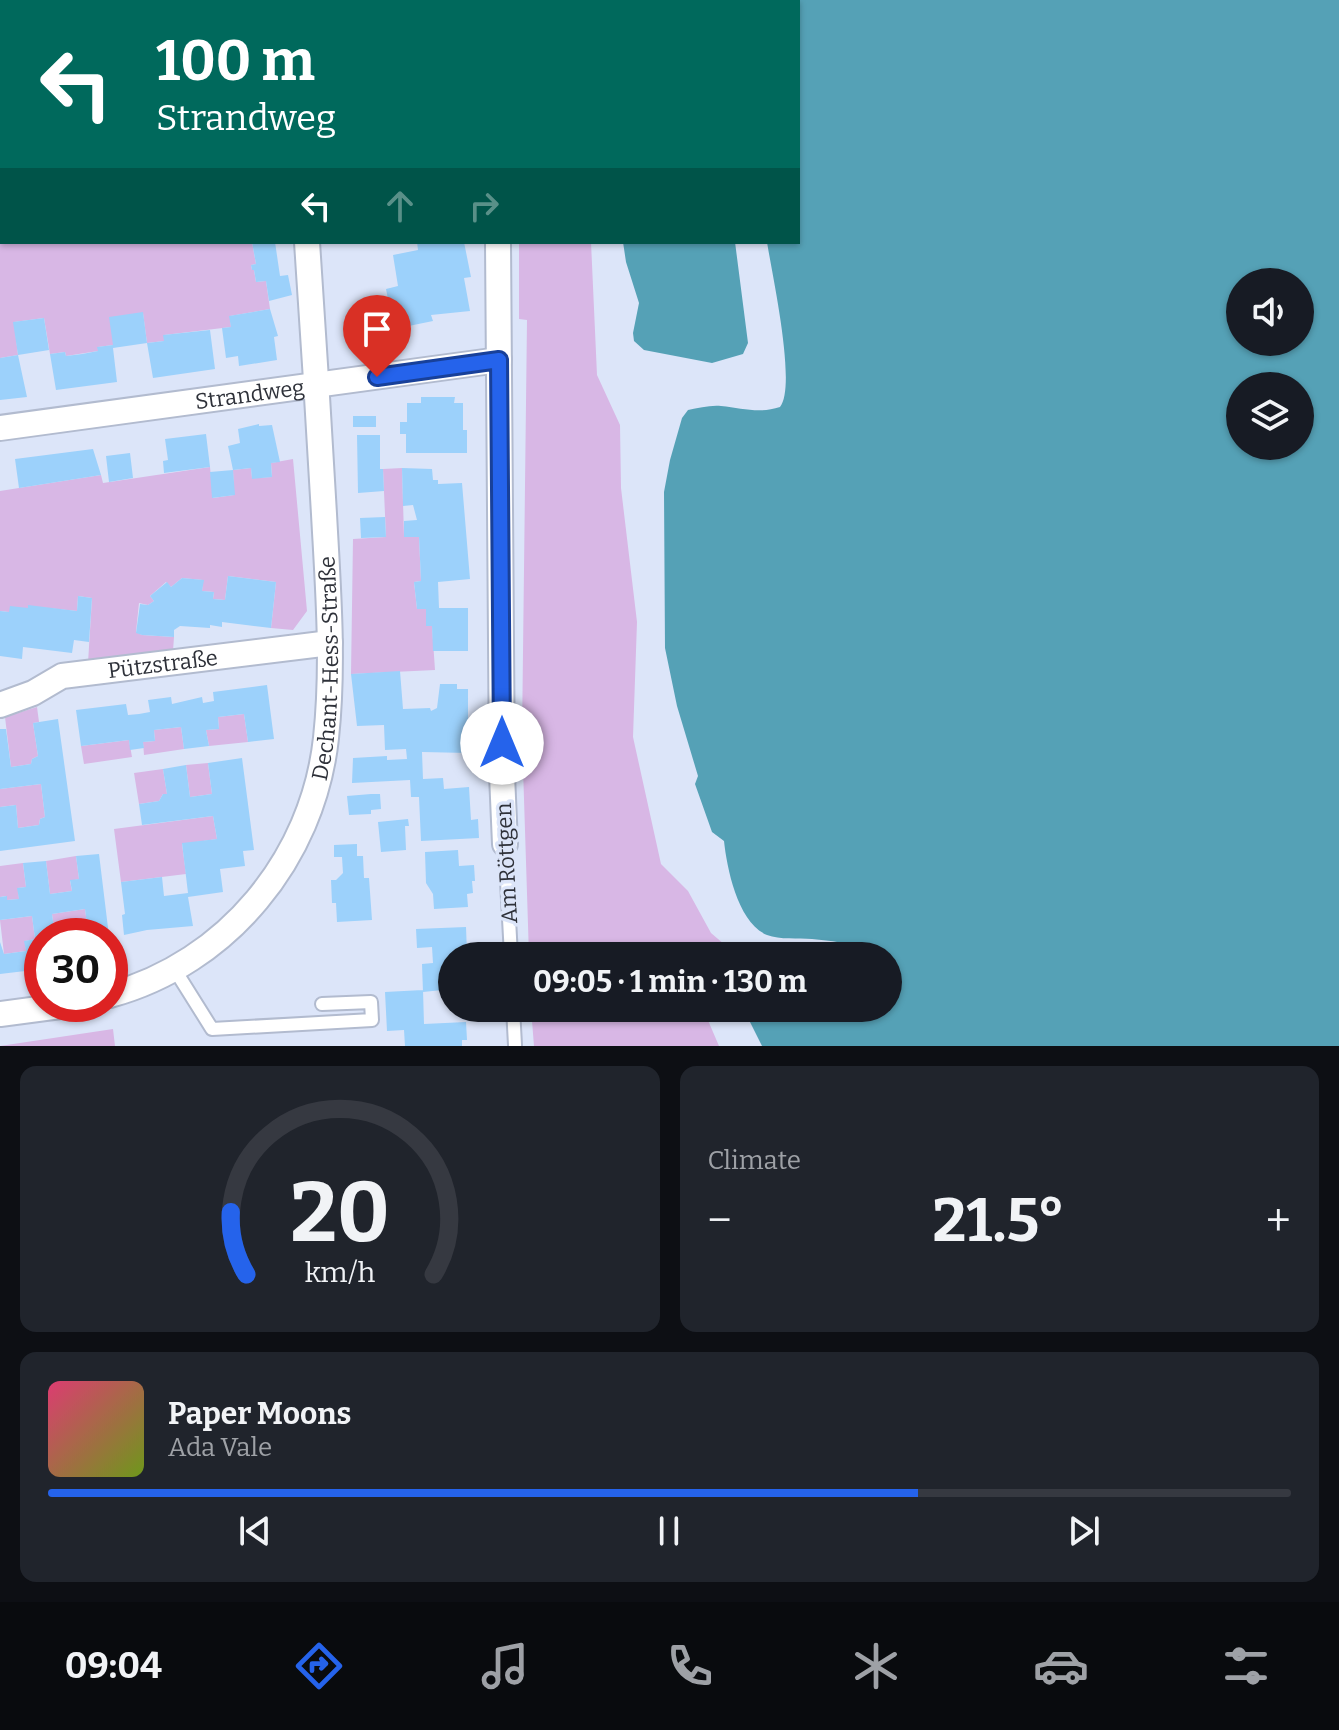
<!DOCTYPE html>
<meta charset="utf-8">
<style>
:root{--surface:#171b24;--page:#20242c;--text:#f1f3f6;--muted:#9ea1a6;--line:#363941;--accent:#2563eb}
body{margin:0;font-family:Bitter,serif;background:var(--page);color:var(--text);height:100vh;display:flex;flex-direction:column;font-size:30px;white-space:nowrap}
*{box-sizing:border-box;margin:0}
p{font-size:26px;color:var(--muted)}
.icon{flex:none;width:44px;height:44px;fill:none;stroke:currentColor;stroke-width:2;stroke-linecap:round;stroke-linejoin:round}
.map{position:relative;height:1046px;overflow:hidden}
.details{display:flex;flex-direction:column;gap:20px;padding:20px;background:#0d0f14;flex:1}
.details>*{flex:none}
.guide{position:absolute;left:0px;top:0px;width:800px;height:244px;box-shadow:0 2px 6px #0004;background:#00695c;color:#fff;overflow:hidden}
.tools{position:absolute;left:1226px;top:268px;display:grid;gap:16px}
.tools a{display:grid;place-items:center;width:88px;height:88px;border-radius:50%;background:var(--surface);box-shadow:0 2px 6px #0004;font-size:40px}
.speed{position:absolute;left:24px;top:918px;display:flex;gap:16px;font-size:40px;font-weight:700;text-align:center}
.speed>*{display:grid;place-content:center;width:104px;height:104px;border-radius:50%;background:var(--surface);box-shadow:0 2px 6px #0004;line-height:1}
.speed .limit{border:12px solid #d22;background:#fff;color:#111}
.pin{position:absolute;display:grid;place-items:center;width:68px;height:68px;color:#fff;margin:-82px -34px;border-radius:50% 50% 50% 0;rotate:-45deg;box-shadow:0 0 8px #0007}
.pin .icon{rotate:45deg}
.me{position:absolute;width:88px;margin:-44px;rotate:0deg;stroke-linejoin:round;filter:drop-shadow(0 0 6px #0008)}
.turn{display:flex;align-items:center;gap:28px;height:168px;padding:0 24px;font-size:36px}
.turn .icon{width:104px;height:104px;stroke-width:2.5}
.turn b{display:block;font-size:56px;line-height:68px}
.lanes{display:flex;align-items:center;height:76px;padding:0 24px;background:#0003;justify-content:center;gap:40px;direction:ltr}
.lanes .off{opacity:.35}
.big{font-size:60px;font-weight:700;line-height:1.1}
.details .card{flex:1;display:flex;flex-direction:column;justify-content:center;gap:12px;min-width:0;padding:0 28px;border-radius:16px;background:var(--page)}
.details .dial{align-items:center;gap:0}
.dial svg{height:208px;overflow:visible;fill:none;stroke:var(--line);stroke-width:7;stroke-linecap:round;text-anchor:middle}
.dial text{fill:var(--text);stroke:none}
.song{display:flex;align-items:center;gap:24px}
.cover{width:96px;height:96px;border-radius:12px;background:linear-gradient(135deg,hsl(340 70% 55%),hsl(80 70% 35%))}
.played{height:8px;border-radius:4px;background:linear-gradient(90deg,var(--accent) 70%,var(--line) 70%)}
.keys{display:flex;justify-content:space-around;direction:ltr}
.heat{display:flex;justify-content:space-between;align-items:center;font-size:44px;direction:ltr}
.details .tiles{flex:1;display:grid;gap:20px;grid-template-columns:1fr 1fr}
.card:last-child{grid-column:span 2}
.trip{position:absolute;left:438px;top:942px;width:464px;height:80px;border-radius:40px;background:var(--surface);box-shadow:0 2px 6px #0004;font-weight:700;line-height:80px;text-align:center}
.menu{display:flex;height:128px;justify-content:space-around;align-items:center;background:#090b0e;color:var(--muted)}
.menu .icon{width:56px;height:56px}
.menu .selected{color:var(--accent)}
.menu b{font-size:36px;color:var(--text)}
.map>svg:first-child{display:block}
.green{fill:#d8b7e5}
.water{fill:#55a1b6;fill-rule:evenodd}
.building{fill:#9cd1fb}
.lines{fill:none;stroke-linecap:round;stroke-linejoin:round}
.service-casing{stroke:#b2bbcf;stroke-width:16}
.minor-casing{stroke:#b2bbcf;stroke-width:28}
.service{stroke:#fff;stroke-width:12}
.minor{stroke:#fff;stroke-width:24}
.route-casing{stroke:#184099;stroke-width:20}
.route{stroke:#2563eb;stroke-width:14}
.labels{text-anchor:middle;stroke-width:7;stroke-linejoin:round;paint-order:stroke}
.street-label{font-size:22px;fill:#2e3139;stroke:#dce5f9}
</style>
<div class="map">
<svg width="1339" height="1046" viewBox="0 0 1339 1046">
<rect width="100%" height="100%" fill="#dce5f9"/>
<path class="green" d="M 0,216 L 2,216 L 2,242 L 252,242 L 256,264 L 251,265 L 252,270 L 254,270 L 256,282 L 266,281 L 270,309 L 230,316 L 231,327 L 164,335 L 164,341 L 147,343 L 143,313 L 113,345 L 98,347 L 98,351 L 66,356 L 65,352 L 50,354 L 44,318 L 14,322 L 18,355 L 0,358 Z
M 519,242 L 591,242 L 597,375 L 620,425 L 621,488 L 637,622 L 633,737 L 661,864 L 688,891 L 711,933 L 738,956 L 529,956 L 522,736 L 527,320 L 519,319 Z
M 293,459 L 307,611 L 293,630 L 271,628 L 276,582 L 228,576 L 225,600 L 213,599 L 214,592 L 202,591 L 203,580 L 182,578 L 171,587 L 166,582 L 150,596 L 154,601 L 148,605 L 139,603 L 136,632 L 142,635 L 174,637 L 173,651 L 88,663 L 92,598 L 78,596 L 77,611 L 28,606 L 28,608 L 9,612 L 0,611 L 0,491 L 101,475 L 103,483 L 210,467 L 213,498 L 234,495 L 233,470 L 251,468 L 252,478 L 272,477 L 271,463 Z
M 402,468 L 404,536 L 419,537 L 421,581 L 414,582 L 417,609 L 426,609 L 426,626 L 432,626 L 435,670 L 351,674 L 353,539 L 386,537 L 383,469 Z
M 37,707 L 39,722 L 33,723 L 38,756 L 32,759 L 31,764 L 11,767 L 5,717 Z
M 244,714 L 248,742 L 209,746 L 206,730 L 219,729 L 218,717 Z
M 181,727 L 184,749 L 144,755 L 143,742 L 155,741 L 154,730 Z
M 129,740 L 132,757 L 84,764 L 81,746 Z
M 208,763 L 212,794 L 190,797 L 186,765 Z
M 163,769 L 167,794 L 163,794 L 159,801 L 139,804 L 134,773 Z
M 41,784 L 45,817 L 40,819 L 39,825 L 18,828 L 16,805 L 0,807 L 0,789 Z
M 213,816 L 217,839 L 182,844 L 186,874 L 121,882 L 114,829 Z
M 76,856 L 79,879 L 70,881 L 72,891 L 50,894 L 46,861 Z
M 23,863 L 26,887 L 18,888 L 19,899 L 7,900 L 6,896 L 0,897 L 0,866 Z
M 85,909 L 88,932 L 77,934 L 77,936 L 55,936 L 52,914 Z
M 32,916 L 35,939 L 25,941 L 26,951 L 4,954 L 0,920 Z
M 531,1008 L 713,1008 L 707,1018 L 719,1046 L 534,1046 Z
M 113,1029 L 115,1046 L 0,1046 Z"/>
<path class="water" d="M 621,0 L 1339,0 L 1339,1046 L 762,1046 L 748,1018 L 748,1008 L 888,1008 L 888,956 L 868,956 L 866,952 C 849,942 831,941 812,939 C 798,938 780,940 767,935 C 738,923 727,869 724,841 L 712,832 L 695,784 L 698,776 L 677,706 L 665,648 L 664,492 L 670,460 L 682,418 L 688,410 C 699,408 710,405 721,406 C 742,408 759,414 780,407 C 797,386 772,274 767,242 L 798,242 L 798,2 L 621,2 ZM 1240,282 L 1300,282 L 1300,342 L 1240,342 ZM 1240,386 L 1300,386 L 1300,446 L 1240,446 Z
M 623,242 L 735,242 L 748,343 L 743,354 L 712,363 L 644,350 L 634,341 L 633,333 L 639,303 L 626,262 Z"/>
<path class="building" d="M 252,242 L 275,242 L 280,276 L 288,275 L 292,295 L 269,301 L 266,281 L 256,282 L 254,270 L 252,270 L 251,265 L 256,264 Z
M 417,242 L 464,242 L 471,277 L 464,278 L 470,311 L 431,315 L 433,321 L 394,329 L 386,289 L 398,286 L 393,255 L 418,250 Z
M 270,309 L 278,336 L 274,337 L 277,360 L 239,366 L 238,356 L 226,358 L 222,328 L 231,327 L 229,316 Z
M 143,312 L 147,343 L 164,341 L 163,335 L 210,330 L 215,369 L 153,378 L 147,343 L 113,348 L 117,382 L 56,390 L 50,354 L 65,352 L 66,356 L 82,354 L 98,351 L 97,347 L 113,345 L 109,317 Z
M 44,318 L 49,350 L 18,355 L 13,322 Z
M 18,355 L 27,397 L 0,400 L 0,358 Z
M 421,397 L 455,397 L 454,403 L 463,403 L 463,430 L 467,430 L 467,453 L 406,453 L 406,434 L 400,434 L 400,422 L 407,422 L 407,403 L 421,403 Z
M 353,416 L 376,416 L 376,427 L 353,427 Z
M 259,424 L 259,426 L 272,425 L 280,462 L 271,463 L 272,477 L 252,479 L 251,468 L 233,470 L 228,446 L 240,443 L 238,429 Z
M 206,434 L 210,467 L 164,473 L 163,461 L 168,460 L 165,439 Z
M 357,435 L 380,435 L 380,469 L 383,469 L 384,491 L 358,493 Z
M 93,449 L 101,475 L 19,488 L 15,459 Z
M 130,453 L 133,478 L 109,482 L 106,456 Z
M 402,468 L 432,469 L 433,480 L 438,480 L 438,484 L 462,483 L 470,579 L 438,582 L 439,608 L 468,608 L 468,651 L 433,651 L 432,626 L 426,626 L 426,609 L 417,609 L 414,582 L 421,581 L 419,537 L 404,537 L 404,521 L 417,520 L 413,505 L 403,506 Z
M 233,470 L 235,495 L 212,498 L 210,472 Z
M 385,517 L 386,537 L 361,538 L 360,518 Z
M 228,576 L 276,582 L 271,628 L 222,622 L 222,627 L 210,625 L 210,628 L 180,626 L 174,630 L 174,637 L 142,635 L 136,633 L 140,604 L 148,605 L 154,601 L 150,596 L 167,582 L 171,587 L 182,578 L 204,580 L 202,591 L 214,592 L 213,599 L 225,600 Z
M 78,596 L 92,598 L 89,642 L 74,640 L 72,653 L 23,647 L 22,659 L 0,656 L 0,611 L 9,612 L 10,606 L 28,608 L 28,605 L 77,611 Z
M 400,671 L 403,709 L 430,708 L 431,711 L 437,708 L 440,684 L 457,684 L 457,689 L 468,689 L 468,753 L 422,752 L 423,779 L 443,778 L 444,789 L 469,787 L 471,820 L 478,819 L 479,838 L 421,841 L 419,797 L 411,797 L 410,780 L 352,783 L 353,758 L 387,756 L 387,760 L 407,759 L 406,749 L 385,750 L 384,725 L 357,726 L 351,674 Z
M 267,685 L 274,739 L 248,742 L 244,714 L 218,717 L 219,729 L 206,730 L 209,746 L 184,749 L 181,727 L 154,730 L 155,741 L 143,742 L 144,748 L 130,750 L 129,740 L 81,746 L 76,710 L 126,704 L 128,715 L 139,714 L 150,712 L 148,700 L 171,697 L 172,704 L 202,697 L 203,703 L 214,701 L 213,692 Z
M 58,719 L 75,841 L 0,851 L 0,807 L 16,805 L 18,828 L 39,825 L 40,819 L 45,817 L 41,784 L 0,789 L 0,729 L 6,729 L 11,767 L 31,764 L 32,759 L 38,756 L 33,723 Z
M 242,758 L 254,850 L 243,851 L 245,866 L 220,869 L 223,892 L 188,897 L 193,926 L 147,930 L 124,935 L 122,915 L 125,914 L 121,882 L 162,877 L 164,896 L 188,893 L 182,843 L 217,839 L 213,816 L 142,825 L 139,804 L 159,801 L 163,794 L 167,794 L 163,769 L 186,765 L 190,797 L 212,794 L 208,763 Z
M 371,794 L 380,794 L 381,809 L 371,810 L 371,814 L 349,815 L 347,796 Z
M 408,819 L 409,826 L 405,826 L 406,850 L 381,852 L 378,822 Z
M 357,844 L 357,856 L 363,856 L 364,878 L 369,878 L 372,920 L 337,922 L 336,903 L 332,903 L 331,880 L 336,880 L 343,873 L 342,857 L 334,857 L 334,845 Z
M 458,850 L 459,866 L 474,865 L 475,881 L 472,881 L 473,893 L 467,894 L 468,907 L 434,909 L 433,894 L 426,883 L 425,852 Z
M 99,854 L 109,936 L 74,936 L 88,932 L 85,909 L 52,914 L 55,936 L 42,936 L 42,969 L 0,974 L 0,942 L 4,954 L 26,951 L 24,941 L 35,939 L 32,916 L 0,920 L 0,897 L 7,896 L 7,900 L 19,899 L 17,888 L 26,887 L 23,863 L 46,861 L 50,894 L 72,891 L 70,880 L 79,879 L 76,856 Z
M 466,927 L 467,953 L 452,956 L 452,989 L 423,992 L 422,964 L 433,963 L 432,947 L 417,948 L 416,929 Z
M 423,990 L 424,1024 L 466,1022 L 467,1040 L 462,1040 L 462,1046 L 405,1046 L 404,1030 L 387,1031 L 385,992 Z"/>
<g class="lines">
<g class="service-casing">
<path id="service" d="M 505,844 L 511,956
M 175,970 L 212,1029 L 372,1020 L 371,1002 L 322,1004
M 513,1008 L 515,1045"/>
</g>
<g class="minor-casing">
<g id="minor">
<path d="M 292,0 L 292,2"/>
<path d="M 497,0 L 497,2"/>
<path d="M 0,115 L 2,116"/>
<path d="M 498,242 L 502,775 L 505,844"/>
<path id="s1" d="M 0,428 L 499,360"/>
<path id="s2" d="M 0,705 L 33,693 L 62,676 L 330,643"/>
<path id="s3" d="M 110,995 C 227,963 313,859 326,738 C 334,664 328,588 324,514 C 319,423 313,333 307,242"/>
<path d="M 0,1014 L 76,1004"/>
</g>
</g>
<use href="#service" class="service"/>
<use href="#minor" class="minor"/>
</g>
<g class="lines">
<g class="route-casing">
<path id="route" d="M 377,377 L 499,360 L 502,743"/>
</g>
<use href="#route" class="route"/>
</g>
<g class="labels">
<g class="street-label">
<text dy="8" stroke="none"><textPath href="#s1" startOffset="252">Strandweg</textPath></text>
<text dy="8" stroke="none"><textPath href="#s2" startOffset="170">Pützstraße</textPath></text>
<text dy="8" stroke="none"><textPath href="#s3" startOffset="426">Dechant-Hess-Straße</textPath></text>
<text transform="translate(506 863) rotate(-93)" y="8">Am Röttgen</text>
</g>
</g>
</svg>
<div class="tools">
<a><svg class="icon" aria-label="sound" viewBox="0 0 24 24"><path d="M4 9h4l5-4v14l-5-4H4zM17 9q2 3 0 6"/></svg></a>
<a><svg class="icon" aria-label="layers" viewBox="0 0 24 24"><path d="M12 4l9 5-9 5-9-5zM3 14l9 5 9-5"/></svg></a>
</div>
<div class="speed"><div class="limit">30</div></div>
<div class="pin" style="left:377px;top:377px;background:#d93025"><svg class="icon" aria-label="arrive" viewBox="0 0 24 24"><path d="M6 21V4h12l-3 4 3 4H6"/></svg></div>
<svg class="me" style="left:502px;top:743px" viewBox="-20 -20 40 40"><circle r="19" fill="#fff"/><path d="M0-13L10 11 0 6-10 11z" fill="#2563eb"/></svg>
<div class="trip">09:05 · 1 min · 130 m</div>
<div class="guide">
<div class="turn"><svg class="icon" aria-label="left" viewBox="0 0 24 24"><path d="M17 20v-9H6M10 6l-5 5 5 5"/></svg><div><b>100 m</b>Strandweg</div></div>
<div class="lanes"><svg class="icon" aria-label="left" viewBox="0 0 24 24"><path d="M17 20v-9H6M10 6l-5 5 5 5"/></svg><svg class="icon off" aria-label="ahead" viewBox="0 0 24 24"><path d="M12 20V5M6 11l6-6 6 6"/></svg><svg class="icon off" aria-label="right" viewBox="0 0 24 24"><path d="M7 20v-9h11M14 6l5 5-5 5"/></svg></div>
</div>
</div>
<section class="details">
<div class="tiles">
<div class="card dial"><svg viewBox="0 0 100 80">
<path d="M14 69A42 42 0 1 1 86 69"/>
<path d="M14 69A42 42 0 0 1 8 45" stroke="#2563eb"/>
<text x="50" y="56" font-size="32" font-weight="700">20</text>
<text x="50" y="72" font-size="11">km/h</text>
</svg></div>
<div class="card"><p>Climate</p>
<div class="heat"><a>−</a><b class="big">21.5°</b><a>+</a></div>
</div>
<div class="card">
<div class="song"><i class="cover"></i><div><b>Paper Moons</b><p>Ada Vale</p></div></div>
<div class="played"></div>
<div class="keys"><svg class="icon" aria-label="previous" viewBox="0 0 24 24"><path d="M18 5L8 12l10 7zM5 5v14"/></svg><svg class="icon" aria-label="pause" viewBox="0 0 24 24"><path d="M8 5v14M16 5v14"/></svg><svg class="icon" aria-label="next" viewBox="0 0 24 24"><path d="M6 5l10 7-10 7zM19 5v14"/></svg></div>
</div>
</div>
</section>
<nav class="menu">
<b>09:04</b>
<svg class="icon selected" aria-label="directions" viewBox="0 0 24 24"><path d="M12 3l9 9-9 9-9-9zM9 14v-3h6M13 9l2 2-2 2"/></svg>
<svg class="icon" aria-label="music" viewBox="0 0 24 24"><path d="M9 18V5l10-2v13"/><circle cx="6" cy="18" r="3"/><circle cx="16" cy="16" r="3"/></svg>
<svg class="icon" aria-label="phone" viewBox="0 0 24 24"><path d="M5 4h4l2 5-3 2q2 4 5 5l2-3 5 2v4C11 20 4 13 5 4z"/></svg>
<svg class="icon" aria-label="climate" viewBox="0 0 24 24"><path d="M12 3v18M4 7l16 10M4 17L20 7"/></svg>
<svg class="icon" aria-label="car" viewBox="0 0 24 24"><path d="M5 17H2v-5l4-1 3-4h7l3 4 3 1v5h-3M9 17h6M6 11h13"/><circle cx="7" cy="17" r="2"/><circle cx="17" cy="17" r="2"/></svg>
<svg class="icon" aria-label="filters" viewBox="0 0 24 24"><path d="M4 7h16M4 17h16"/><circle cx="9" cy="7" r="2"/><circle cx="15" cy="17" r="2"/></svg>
</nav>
